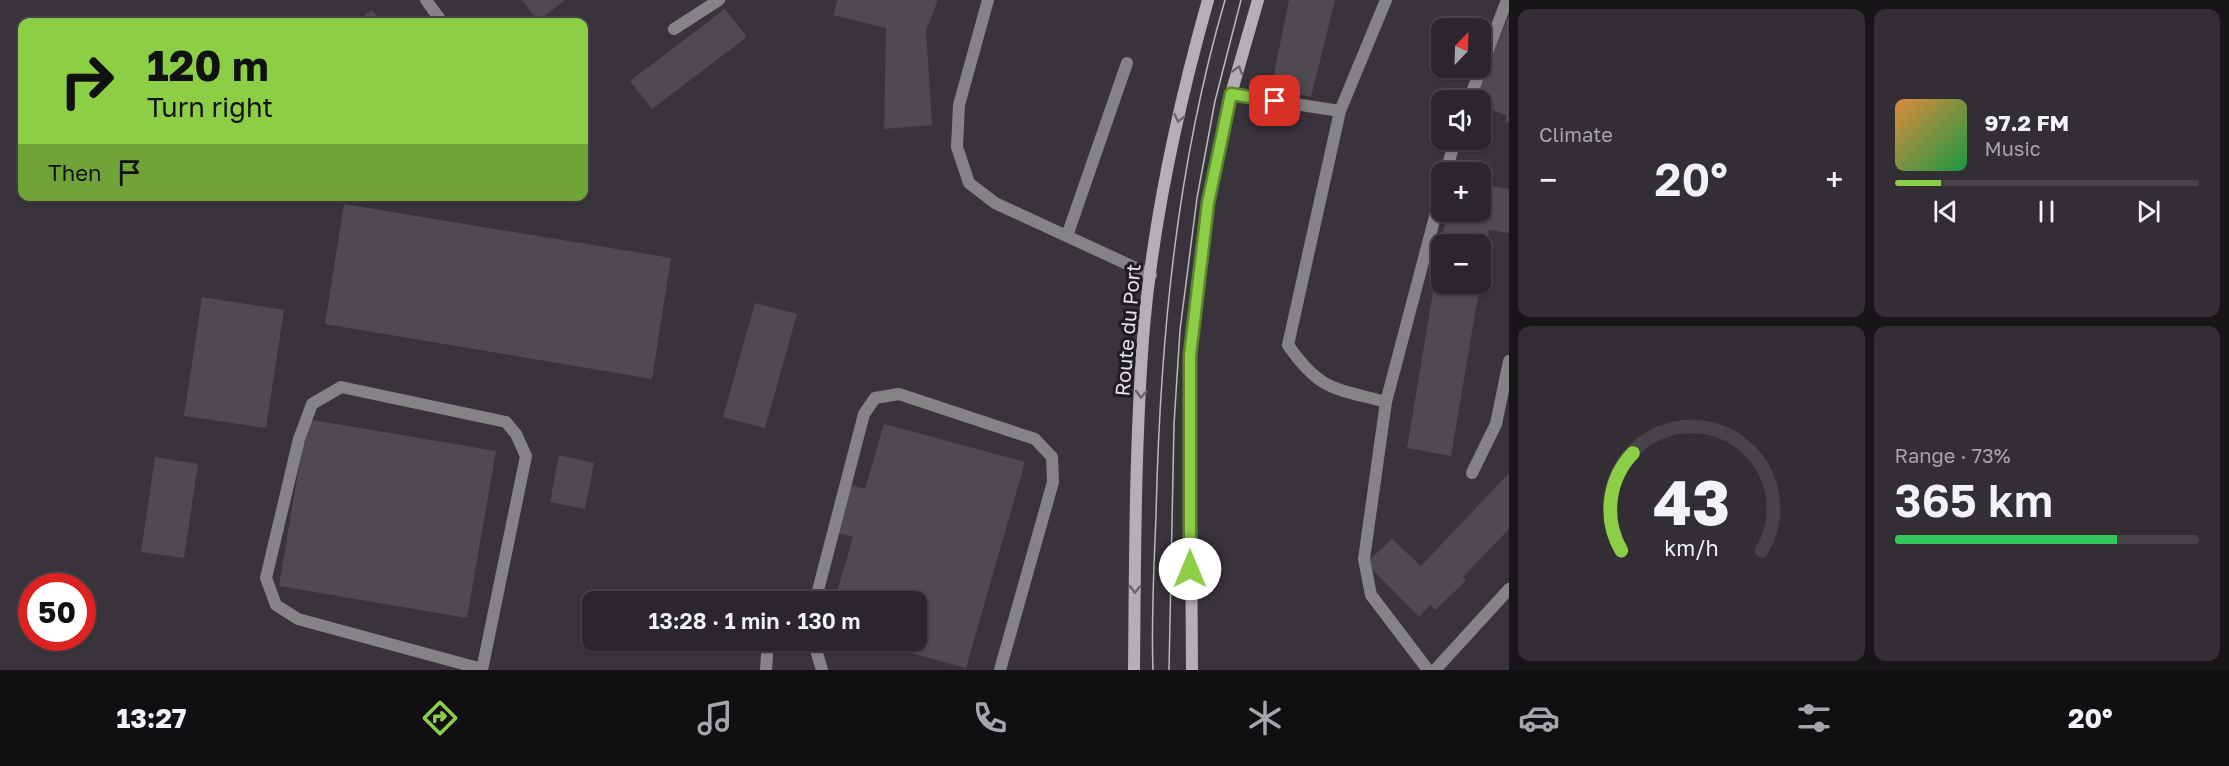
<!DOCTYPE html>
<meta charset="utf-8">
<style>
:root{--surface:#2b262c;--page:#332e34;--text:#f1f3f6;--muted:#a6a5a9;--line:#474348;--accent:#8cce46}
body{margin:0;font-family:"Golos Text",sans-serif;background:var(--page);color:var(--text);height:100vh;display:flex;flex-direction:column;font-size:22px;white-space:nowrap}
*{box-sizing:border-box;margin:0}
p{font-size:20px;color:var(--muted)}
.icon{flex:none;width:33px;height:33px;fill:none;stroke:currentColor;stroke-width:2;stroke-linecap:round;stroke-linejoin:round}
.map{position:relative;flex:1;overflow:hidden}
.side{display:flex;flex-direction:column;gap:9px;padding:9px;background:#181518;width:720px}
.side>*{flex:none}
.guide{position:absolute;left:18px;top:18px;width:570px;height:183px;border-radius:12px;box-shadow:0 2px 4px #0004,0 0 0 2px var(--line);background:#8cce46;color:#111;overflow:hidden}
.needle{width:39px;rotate:23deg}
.buttons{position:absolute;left:1431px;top:18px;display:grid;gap:12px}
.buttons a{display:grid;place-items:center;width:60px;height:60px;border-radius:12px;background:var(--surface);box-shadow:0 2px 4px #0004,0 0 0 2px var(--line);font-size:30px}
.speed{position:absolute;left:18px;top:573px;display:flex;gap:12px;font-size:30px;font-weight:700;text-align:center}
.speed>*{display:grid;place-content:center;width:78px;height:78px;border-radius:50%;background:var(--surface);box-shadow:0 2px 4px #0004,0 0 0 2px var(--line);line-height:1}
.speed .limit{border:9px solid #d22;background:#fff;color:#111}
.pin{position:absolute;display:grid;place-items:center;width:51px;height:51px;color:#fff;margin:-26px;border-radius:12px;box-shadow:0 3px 9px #0006}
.me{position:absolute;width:66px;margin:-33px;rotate:0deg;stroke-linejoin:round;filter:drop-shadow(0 0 4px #0008)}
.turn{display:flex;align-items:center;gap:21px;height:126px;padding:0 30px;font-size:27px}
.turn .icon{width:78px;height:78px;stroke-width:2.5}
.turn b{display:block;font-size:42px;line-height:51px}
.then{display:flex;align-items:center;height:57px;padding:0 30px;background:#0003;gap:12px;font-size:22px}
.big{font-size:45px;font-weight:600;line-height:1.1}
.side .widget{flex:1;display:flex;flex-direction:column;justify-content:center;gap:9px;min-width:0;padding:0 21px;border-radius:12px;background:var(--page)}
.side .dial{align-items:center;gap:0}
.dial svg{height:156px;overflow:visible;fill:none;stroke:var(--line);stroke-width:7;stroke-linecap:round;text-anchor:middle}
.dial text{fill:var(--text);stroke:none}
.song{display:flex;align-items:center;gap:18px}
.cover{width:72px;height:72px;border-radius:9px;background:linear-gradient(135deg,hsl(30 70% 55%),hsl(140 70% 35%))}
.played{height:6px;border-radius:3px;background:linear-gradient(90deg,var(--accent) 15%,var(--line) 15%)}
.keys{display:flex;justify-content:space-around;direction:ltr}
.heat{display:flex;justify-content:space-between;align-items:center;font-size:33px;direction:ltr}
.charge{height:9px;border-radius:4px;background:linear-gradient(90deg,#34c759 73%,var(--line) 0)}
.side .tiles{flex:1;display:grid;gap:9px;grid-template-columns:repeat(2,1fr)}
.trip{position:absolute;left:582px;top:591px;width:345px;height:60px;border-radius:12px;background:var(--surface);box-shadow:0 2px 4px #0004,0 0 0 2px var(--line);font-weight:600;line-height:60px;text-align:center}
.tabs{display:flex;height:96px;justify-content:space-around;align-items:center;background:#110f12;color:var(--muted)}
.tabs .icon{width:42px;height:42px}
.tabs .on{color:var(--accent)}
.tabs b{font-size:27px;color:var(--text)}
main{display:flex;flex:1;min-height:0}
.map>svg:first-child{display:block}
.building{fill:#4f4a52}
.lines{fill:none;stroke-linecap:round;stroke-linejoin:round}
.lane{stroke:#868387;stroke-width:12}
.street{stroke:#868387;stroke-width:12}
.secondary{stroke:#b4afb6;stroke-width:12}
.tram{stroke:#bdb8be;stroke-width:1.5}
.oneway{stroke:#69666b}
.route-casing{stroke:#5b862e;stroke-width:15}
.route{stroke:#8cce46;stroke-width:10}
.labels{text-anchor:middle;stroke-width:6;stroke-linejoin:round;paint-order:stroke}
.street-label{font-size:20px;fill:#e7e3e8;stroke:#1e1c20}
</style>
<main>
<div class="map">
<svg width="1509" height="670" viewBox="0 0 1509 670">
<rect width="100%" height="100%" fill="#39333b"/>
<path class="building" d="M 522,0 L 565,0 L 538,21 Z
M 838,0 L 938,0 L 926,30 L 932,125 L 884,129 L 886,28 L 833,15 Z
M 1289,0 L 1335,0 L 1311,97 L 1271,88 Z
M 725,9 L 747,37 L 652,109 L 630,81 Z
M 372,10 L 382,22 L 355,22 Z
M 1509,15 L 1509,123 L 1505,121 L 1507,116 L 1494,110 L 1479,88 Z
M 1480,184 L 1509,189 L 1509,233 L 1489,230 L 1482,271 L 1480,244 L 1441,244 L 1447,212 L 1480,212 Z
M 344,204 L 671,258 L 652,379 L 325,324 Z
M 1440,250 L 1442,284 L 1480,284 L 1451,456 L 1407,448 Z
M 202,297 L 284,310 L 266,428 L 184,416 Z
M 755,303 L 797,314 L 765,428 L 723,417 Z
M 307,419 L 496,451 L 467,618 L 279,586 Z
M 884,424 L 1025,462 L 966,668 L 865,641 L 916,640 L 916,602 L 834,602 L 853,537 L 838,533 L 851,485 L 865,489 Z
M 559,455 L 594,463 L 585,509 L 550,502 Z
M 155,457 L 198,464 L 184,558 L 141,552 Z
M 1509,473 L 1509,529 L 1463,577 L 1466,581 L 1435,610 L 1430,605 L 1419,617 L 1366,563 L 1392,539 L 1421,566 Z"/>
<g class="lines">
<path class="lane" d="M 426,0 L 442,22
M 988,0 L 959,105 L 957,147 L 969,183 L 995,203 L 1151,275
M 674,29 L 719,0
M 1231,94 L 1340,111
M 1469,100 L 1507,0
M 1446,172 L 1455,140
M 1067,236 L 1127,63
M 1386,402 C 1334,388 1320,391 1288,345 L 1340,111 L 1386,0
M 1472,473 L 1496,424 L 1509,361
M 770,602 L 770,597
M 815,602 L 864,414 L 875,398 L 899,394 L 1035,439 L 1052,457 L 1053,482 L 1000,670
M 813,640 L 822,670
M 482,670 L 526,456 L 516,434 L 506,422 L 341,387 L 312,404 L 299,439 L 266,578 L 276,605 L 298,619 L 482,669
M 766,670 L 768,640
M 1428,670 L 1371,595 L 1364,559 L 1386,402 L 1442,190"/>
<path class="street" d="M 1435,670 L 1509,589"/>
<path class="secondary" d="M 1134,670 C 1135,560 1135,449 1143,339 C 1152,224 1177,110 1208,0
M 1192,670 L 1190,355 L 1208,203 L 1231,94 L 1258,0"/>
<path class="tram" d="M 1153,670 C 1151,619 1154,567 1156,516 C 1160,342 1176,168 1225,0
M 1169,670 L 1174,424 L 1180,330 L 1197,198 L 1215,101 L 1241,0"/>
</g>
<defs><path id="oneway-chevron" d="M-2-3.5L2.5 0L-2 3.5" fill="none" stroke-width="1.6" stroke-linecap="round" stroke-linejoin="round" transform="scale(1.5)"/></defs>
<g class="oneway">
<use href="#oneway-chevron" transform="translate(1238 70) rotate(-74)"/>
<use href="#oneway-chevron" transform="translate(1179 118) rotate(103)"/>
<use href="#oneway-chevron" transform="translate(1141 394) rotate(93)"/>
<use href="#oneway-chevron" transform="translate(1135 589) rotate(91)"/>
</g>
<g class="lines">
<g class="route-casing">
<path id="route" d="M 1190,569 L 1190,355 L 1208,203 L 1231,94 L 1275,101"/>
</g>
<use href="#route" class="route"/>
</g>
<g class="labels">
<g class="street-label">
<text transform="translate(1128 330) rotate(-85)" y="7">Route du Port</text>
</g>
</g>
</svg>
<div class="buttons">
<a><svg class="needle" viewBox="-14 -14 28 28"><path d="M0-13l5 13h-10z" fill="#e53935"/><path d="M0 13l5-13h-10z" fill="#a6a5a9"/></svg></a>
<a><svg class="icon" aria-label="sound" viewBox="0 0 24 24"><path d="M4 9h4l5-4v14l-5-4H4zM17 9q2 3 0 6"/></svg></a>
<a>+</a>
<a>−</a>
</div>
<div class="speed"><div class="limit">50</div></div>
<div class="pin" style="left:1275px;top:101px;background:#d93025"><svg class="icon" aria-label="arrive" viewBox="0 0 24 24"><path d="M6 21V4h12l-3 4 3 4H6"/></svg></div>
<svg class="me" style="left:1190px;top:569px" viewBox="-20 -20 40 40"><circle r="19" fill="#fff"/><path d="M0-13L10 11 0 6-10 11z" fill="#8cce46"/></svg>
<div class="trip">13:28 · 1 min · 130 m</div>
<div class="guide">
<div class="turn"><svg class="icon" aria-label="right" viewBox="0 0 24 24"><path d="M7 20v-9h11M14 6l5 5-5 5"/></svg><div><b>120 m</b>Turn right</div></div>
<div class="then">Then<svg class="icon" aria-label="arrive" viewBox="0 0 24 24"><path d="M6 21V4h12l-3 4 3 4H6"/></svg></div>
</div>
</div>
<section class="side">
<div class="tiles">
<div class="widget"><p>Climate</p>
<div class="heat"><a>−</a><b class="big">20°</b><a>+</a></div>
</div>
<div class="widget">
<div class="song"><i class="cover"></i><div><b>97.2 FM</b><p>Music</p></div></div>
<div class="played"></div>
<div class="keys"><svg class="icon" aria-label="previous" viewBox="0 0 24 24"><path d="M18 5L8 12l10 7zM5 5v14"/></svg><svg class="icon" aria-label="pause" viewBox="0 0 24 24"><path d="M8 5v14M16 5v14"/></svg><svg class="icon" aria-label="next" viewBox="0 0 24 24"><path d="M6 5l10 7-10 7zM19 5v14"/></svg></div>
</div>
<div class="widget dial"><svg viewBox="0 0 100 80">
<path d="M14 69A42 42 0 1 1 86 69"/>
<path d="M14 69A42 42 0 0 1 20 19" stroke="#8cce46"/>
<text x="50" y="56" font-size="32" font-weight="700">43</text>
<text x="50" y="72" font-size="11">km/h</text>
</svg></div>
<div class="widget"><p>Range · 73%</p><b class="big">365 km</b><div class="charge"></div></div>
</div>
</section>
</main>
<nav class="tabs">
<b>13:27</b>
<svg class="icon on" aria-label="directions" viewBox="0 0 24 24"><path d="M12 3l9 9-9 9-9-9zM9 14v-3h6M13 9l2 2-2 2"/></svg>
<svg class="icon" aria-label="music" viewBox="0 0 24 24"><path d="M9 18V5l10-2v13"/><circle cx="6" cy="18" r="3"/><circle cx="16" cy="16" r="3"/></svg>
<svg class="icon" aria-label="phone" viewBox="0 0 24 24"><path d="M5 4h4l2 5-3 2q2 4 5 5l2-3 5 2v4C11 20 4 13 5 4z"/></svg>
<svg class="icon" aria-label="climate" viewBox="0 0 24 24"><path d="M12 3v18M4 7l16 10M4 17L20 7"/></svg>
<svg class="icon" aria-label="car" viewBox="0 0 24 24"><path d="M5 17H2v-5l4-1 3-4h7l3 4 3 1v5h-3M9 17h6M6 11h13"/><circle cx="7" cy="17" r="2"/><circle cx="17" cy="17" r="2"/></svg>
<svg class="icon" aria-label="filters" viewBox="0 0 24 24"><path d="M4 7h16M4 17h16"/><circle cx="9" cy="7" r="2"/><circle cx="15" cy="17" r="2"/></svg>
<b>20°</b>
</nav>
